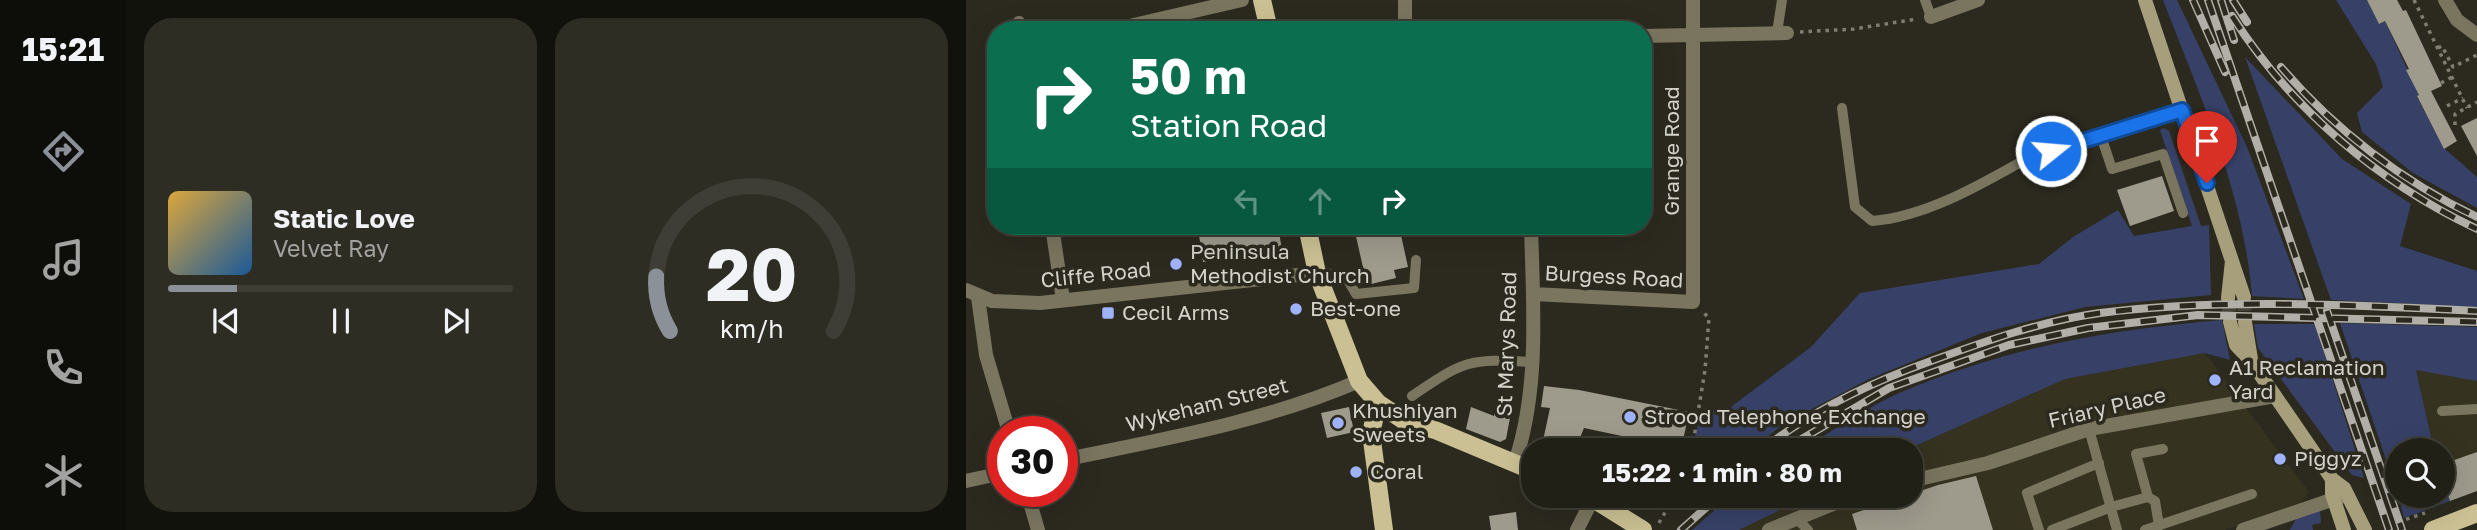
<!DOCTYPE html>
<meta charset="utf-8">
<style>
:root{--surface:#212017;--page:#2d2d24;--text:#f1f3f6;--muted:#a2a3a1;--line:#3e3e36;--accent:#8c9099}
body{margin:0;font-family:"Golos Text",sans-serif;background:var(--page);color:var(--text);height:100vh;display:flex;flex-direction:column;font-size:26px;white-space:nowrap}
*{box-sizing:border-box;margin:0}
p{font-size:23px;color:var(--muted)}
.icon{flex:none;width:38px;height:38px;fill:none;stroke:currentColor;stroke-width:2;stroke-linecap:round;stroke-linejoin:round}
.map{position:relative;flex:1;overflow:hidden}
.side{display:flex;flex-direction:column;gap:18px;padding:18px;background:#12120d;width:840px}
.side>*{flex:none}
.guide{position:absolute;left:21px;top:21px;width:665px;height:214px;border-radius:28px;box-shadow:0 7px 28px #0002,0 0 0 2px var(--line);background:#0b6e4f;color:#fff;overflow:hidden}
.controls{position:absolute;left:1419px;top:438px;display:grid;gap:14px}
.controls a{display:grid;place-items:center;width:70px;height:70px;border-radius:50%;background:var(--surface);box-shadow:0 7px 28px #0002,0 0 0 2px var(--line);font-size:35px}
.speed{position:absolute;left:21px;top:416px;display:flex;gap:14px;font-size:35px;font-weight:700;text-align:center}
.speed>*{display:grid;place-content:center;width:91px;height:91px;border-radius:50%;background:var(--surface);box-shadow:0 7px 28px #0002,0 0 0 2px var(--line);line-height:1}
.speed .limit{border:10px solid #d22;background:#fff;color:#111}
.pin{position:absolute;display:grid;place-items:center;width:60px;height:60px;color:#fff;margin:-72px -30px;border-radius:50% 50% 50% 0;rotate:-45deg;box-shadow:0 0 7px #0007}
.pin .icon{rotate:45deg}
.me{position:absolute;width:77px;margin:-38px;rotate:73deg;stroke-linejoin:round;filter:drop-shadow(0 0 5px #0008)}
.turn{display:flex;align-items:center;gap:24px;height:147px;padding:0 28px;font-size:32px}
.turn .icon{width:91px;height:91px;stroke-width:2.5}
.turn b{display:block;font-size:49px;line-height:60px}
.lanes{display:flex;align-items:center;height:66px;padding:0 28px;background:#0003;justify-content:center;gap:35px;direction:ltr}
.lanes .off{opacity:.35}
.side .card{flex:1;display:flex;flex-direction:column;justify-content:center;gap:10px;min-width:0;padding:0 24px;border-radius:28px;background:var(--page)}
.side .dial{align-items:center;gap:0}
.dial svg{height:182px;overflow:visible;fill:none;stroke:var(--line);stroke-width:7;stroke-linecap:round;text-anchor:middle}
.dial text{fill:var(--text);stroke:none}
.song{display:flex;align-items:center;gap:21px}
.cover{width:84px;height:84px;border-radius:10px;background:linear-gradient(135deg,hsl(40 70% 55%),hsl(210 70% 35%))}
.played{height:7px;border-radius:4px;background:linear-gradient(90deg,var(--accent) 20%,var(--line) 20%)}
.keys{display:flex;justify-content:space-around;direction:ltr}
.side .tiles{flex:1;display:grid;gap:18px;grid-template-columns:repeat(2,1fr)}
.trip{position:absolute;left:555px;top:438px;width:402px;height:70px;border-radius:28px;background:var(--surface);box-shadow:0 7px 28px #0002,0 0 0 2px var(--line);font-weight:700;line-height:70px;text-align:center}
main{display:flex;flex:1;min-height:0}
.dock{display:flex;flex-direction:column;width:126px;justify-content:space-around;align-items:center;background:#0d0d09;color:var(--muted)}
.dock .icon{width:49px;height:49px}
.dock .active{color:var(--accent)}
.dock b{font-size:32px;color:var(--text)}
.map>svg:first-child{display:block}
.built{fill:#363220}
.green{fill:#374167}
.building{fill:#9e9b8d}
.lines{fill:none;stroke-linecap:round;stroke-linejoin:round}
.secondary-tunnel{stroke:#454339;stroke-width:14;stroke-dasharray:14 7;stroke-linecap:butt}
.path{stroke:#7f7d74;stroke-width:3.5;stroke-dasharray:3.5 5;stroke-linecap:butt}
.service{stroke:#79755f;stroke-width:10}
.minor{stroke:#79755f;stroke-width:14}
.tertiary{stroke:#79755f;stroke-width:14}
.secondary{stroke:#a79f7c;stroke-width:14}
.primary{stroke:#cac093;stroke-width:18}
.rail-casing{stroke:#b1afa7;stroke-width:8}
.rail{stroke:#2c2a1f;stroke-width:5;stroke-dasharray:16;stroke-linecap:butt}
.route-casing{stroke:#114b97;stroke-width:18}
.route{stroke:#1a73e8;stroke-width:12}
.poi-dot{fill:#9fb3fd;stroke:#2c2a1f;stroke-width:2.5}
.labels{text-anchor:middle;stroke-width:7;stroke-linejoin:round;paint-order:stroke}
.street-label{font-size:21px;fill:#d4d3cb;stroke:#2c2a1f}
.poi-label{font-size:21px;fill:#d4d3cb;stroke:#2c2a1f;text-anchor:start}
</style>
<main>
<nav class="dock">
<b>15:21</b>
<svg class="icon active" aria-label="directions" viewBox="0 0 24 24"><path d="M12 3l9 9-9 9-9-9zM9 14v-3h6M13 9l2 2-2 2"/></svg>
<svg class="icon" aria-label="music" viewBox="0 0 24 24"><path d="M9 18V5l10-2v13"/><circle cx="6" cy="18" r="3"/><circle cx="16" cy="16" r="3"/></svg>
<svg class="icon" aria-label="phone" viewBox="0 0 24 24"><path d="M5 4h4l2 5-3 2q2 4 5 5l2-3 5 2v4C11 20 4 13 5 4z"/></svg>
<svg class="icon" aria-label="climate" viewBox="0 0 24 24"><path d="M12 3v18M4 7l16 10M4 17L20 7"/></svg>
</nav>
<section class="side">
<div class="tiles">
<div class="card">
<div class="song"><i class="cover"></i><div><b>Static Love</b><p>Velvet Ray</p></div></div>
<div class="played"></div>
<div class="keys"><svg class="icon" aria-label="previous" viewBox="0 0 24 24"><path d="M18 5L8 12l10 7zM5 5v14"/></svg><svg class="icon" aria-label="pause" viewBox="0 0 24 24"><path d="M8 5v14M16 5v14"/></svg><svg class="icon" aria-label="next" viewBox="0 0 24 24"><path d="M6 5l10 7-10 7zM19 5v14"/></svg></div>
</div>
<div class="card dial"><svg viewBox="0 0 100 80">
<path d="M14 69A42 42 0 1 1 86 69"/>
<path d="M14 69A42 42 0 0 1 8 45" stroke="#8c9099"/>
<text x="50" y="56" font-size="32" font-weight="700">20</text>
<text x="50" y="72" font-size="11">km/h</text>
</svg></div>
</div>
</section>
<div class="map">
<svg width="1511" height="530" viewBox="0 0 1511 530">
<rect width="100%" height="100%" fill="#2c2a1f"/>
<path class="built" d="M 1239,353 L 1343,492 L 1332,507 L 1257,530 L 773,530 L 845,495 L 945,495 L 945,450 L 940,450 L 1099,379 Z
M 1450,369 L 1511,381 L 1511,491 L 1484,501 L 1477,481 L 1477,450 L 1468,450 Z"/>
<path class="green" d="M 1197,0 L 1211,0 L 1281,147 L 1338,299 L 1286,296 C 1277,190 1235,99 1197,0 Z
M 1370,0 L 1401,0 L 1413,24 L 1419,21 L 1453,95 L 1451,97 L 1478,148 L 1511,177 L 1511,208 L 1447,173 L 1396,132 L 1391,113 L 1417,87 L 1410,64 Z
M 1279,57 L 1376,159 L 1445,204 L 1434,246 L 1511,271 L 1511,307 L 1365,300 Z
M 1198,128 L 1203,131 L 1235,226 L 1243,225 L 1245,295 L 1119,307 L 1016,333 L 903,379 L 819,423 L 784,450 L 726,450 L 732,424 L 741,409 L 758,412 L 845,347 L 894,293 L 1073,264 L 1107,237 L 1152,210 L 1168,236 L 1226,226 L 1194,130 Z
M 1256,320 L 1264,360 L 1239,353 L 1099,379 L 940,450 L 835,450 C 866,431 898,409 931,394 C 1038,348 1141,330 1256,320 Z
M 1374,323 L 1511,327 L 1511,381 L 1450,370 L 1468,450 L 1432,450 L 1432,495 Z
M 1288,324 L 1349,324 L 1398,478 L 1386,475 L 1292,348 Z
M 1477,481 L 1484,501 L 1438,518 L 1432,495 L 1477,495 Z
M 766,495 L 845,495 L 773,530 L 726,530 Z
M 1354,510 L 1355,523 L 1346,525 L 1347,530 L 1324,530 L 1332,515 Z"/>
<path class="building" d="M 1401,0 L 1431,0 L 1437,11 L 1440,10 L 1476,86 L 1465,91 L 1491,141 L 1478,149 L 1451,96 L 1453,95 L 1440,70 L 1443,69 L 1419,21 L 1413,24 Z
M 1511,118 L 1511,156 L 1495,126 Z
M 1196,176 L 1208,211 L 1164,226 L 1151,190 Z
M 267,226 L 312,226 L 316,250 L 237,262 L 233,235 L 267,230 Z
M 415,226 L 433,226 L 442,267 L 428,270 L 430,278 L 401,285 L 389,232 Z
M 578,386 L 613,390 L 723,412 L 715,450 L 673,450 L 675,440 L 618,428 L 609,450 L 575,450 L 584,408 L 575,407 Z
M 531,399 L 547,402 L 540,439 L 534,442 L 500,429 L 505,407 L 528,416 Z
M 383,407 L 388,432 L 361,438 L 355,413 Z
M 1511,452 L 1511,491 L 1484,501 L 1477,481 L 1477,464 Z
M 1010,476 L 1027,530 L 891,530 L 886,514 L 972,485 Z
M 550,512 L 552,530 L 525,530 L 523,516 Z"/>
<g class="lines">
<path class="secondary-tunnel" d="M 1278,297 L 1279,322
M 1262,298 L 1264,322"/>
<path class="path" d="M 1448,0 L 1501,108
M 834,32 L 888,29 L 951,19
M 1472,48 L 1476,46 L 1487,67 L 1511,55
M 1475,83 L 1486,77
M 1481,106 L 1497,98
M 1489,125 L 1489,114 L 1511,102
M 726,450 L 739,370 L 743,318 L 737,312
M 1432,522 L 1459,513
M 693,523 L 709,495"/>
<path class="service" d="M 959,0 L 965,17
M 811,33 L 816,0
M 876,108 L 889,207 L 906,221 C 959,217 1014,185 1060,159
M 1135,136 L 1146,169 L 1197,154 L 1217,213
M 351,273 L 379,275 L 390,294 L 448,288 L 450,260
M 446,396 C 498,361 502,358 565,362
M 1476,411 L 1511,409
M 1123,429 L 1151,530
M 1182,497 L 1189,501 L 1193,526
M 830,518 L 842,530
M 1073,530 L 1061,493 L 1133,463
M 1086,530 L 1145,507 L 1182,497 L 1170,454 L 1197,449
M 1179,530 L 1286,494"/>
<path class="minor" d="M 439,0 L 439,30
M 1479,0 L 1491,20 L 1511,35
M 965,17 L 1012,0
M 53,23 L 54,30
M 146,30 L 276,0
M 677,36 L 821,33
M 1060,159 L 1216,110
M 86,226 L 97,300
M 567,294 L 727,302 L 727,0
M 12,297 L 20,355 L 43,432
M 96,460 C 197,439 298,422 393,381
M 549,462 C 574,388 567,303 565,226
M 0,481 L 37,473
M 945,481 L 1022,463 L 1123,429 L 1309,396
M 61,492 L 72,530
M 611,530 L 627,498
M 803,530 L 889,495
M 1277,530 L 1377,496"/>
<path class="tertiary" d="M 0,290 L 26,301 L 74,303 L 351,273"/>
<path class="secondary" d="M 1179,0 L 1278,297
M 1262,298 L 1266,261
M 1264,322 L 1270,345 L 1285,361 L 1366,479 L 1378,488 L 1399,530
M 1279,322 L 1285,359
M 1366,479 L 1366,494 L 1378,530"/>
<path class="primary" d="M 296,0 L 303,30
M 341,226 L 351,273 L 393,381 L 412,403 L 440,422 L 469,430 L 567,471
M 412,403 L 405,433 L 418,530
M 621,495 L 677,530
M 1467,530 L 1511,513"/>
<g class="rail-casing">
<path id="rail" d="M 1227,0 L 1259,72
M 1242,0 L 1423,530
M 1255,0 L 1268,40
M 1267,0 L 1281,22
M 1266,16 C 1325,109 1412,182 1511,229
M 1315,67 C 1368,129 1437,182 1511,217
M 1361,311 L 1436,530
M 796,450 C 845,411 906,382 965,361 C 1020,341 1075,321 1134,313 C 1253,298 1390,305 1511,311
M 817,450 L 923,388 L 1043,345 L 1122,328 L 1232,315 L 1511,322
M 715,530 L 754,495"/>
</g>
<use href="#rail" class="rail"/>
</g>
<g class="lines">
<g class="route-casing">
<path id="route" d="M 1085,151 L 1216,110 L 1241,183"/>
</g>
<use href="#route" class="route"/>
</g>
<g class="poi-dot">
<circle cx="210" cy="264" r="7"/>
<circle cx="330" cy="309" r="7"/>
<rect x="135" y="306" width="14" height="14" rx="3.5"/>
<circle cx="1249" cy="380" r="7"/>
<circle cx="664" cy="417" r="7"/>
<circle cx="372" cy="423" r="7"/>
<circle cx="1314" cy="459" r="7"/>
<circle cx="390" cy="472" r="7"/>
</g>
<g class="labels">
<g class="street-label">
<text transform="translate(706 151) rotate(-90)" y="7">Grange Road</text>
<text transform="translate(130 275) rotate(-6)" y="7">Cliffe Road</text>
<text transform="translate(648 277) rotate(3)" y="7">Burgess Road</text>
<text transform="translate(541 344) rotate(-88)" y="7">St Marys Road</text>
<text transform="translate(241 405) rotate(-14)" y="7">Wykeham Street</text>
<text transform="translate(1141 408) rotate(-13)" y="7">Friary Place</text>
</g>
<g class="poi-label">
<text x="224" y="259">Peninsula<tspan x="224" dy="24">Methodist Church</tspan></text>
<text x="344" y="316">Best-one</text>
<text x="156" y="320">Cecil Arms</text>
<text x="1263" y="375">A1 Reclamation<tspan x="1263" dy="24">Yard</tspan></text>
<text x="386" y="418">Khushiyan<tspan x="386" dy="24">Sweets</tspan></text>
<text x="678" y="424">Strood Telephone Exchange</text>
<text x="1328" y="466">Piggyz</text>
<text x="404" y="479">Coral</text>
</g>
</g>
</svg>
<div class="controls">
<a><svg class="icon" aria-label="search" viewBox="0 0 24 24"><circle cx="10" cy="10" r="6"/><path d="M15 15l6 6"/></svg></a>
</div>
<div class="speed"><div class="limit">30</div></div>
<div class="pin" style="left:1241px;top:183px;background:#d93025"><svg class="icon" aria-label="arrive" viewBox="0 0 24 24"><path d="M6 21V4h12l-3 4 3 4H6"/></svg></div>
<svg class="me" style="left:1085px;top:151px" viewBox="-20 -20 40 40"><circle r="17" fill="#1a73e8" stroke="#fff" stroke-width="3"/><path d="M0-11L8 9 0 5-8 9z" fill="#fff"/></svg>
<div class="trip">15:22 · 1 min · 80 m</div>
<div class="guide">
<div class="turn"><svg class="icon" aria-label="right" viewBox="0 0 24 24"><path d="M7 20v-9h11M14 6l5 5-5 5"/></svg><div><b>50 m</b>Station Road</div></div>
<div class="lanes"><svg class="icon off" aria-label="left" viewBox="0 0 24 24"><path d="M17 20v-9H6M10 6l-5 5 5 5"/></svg><svg class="icon off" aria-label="ahead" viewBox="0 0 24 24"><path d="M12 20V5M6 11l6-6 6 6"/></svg><svg class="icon" aria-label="right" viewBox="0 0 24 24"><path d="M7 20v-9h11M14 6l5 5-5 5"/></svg></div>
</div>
</div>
</main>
